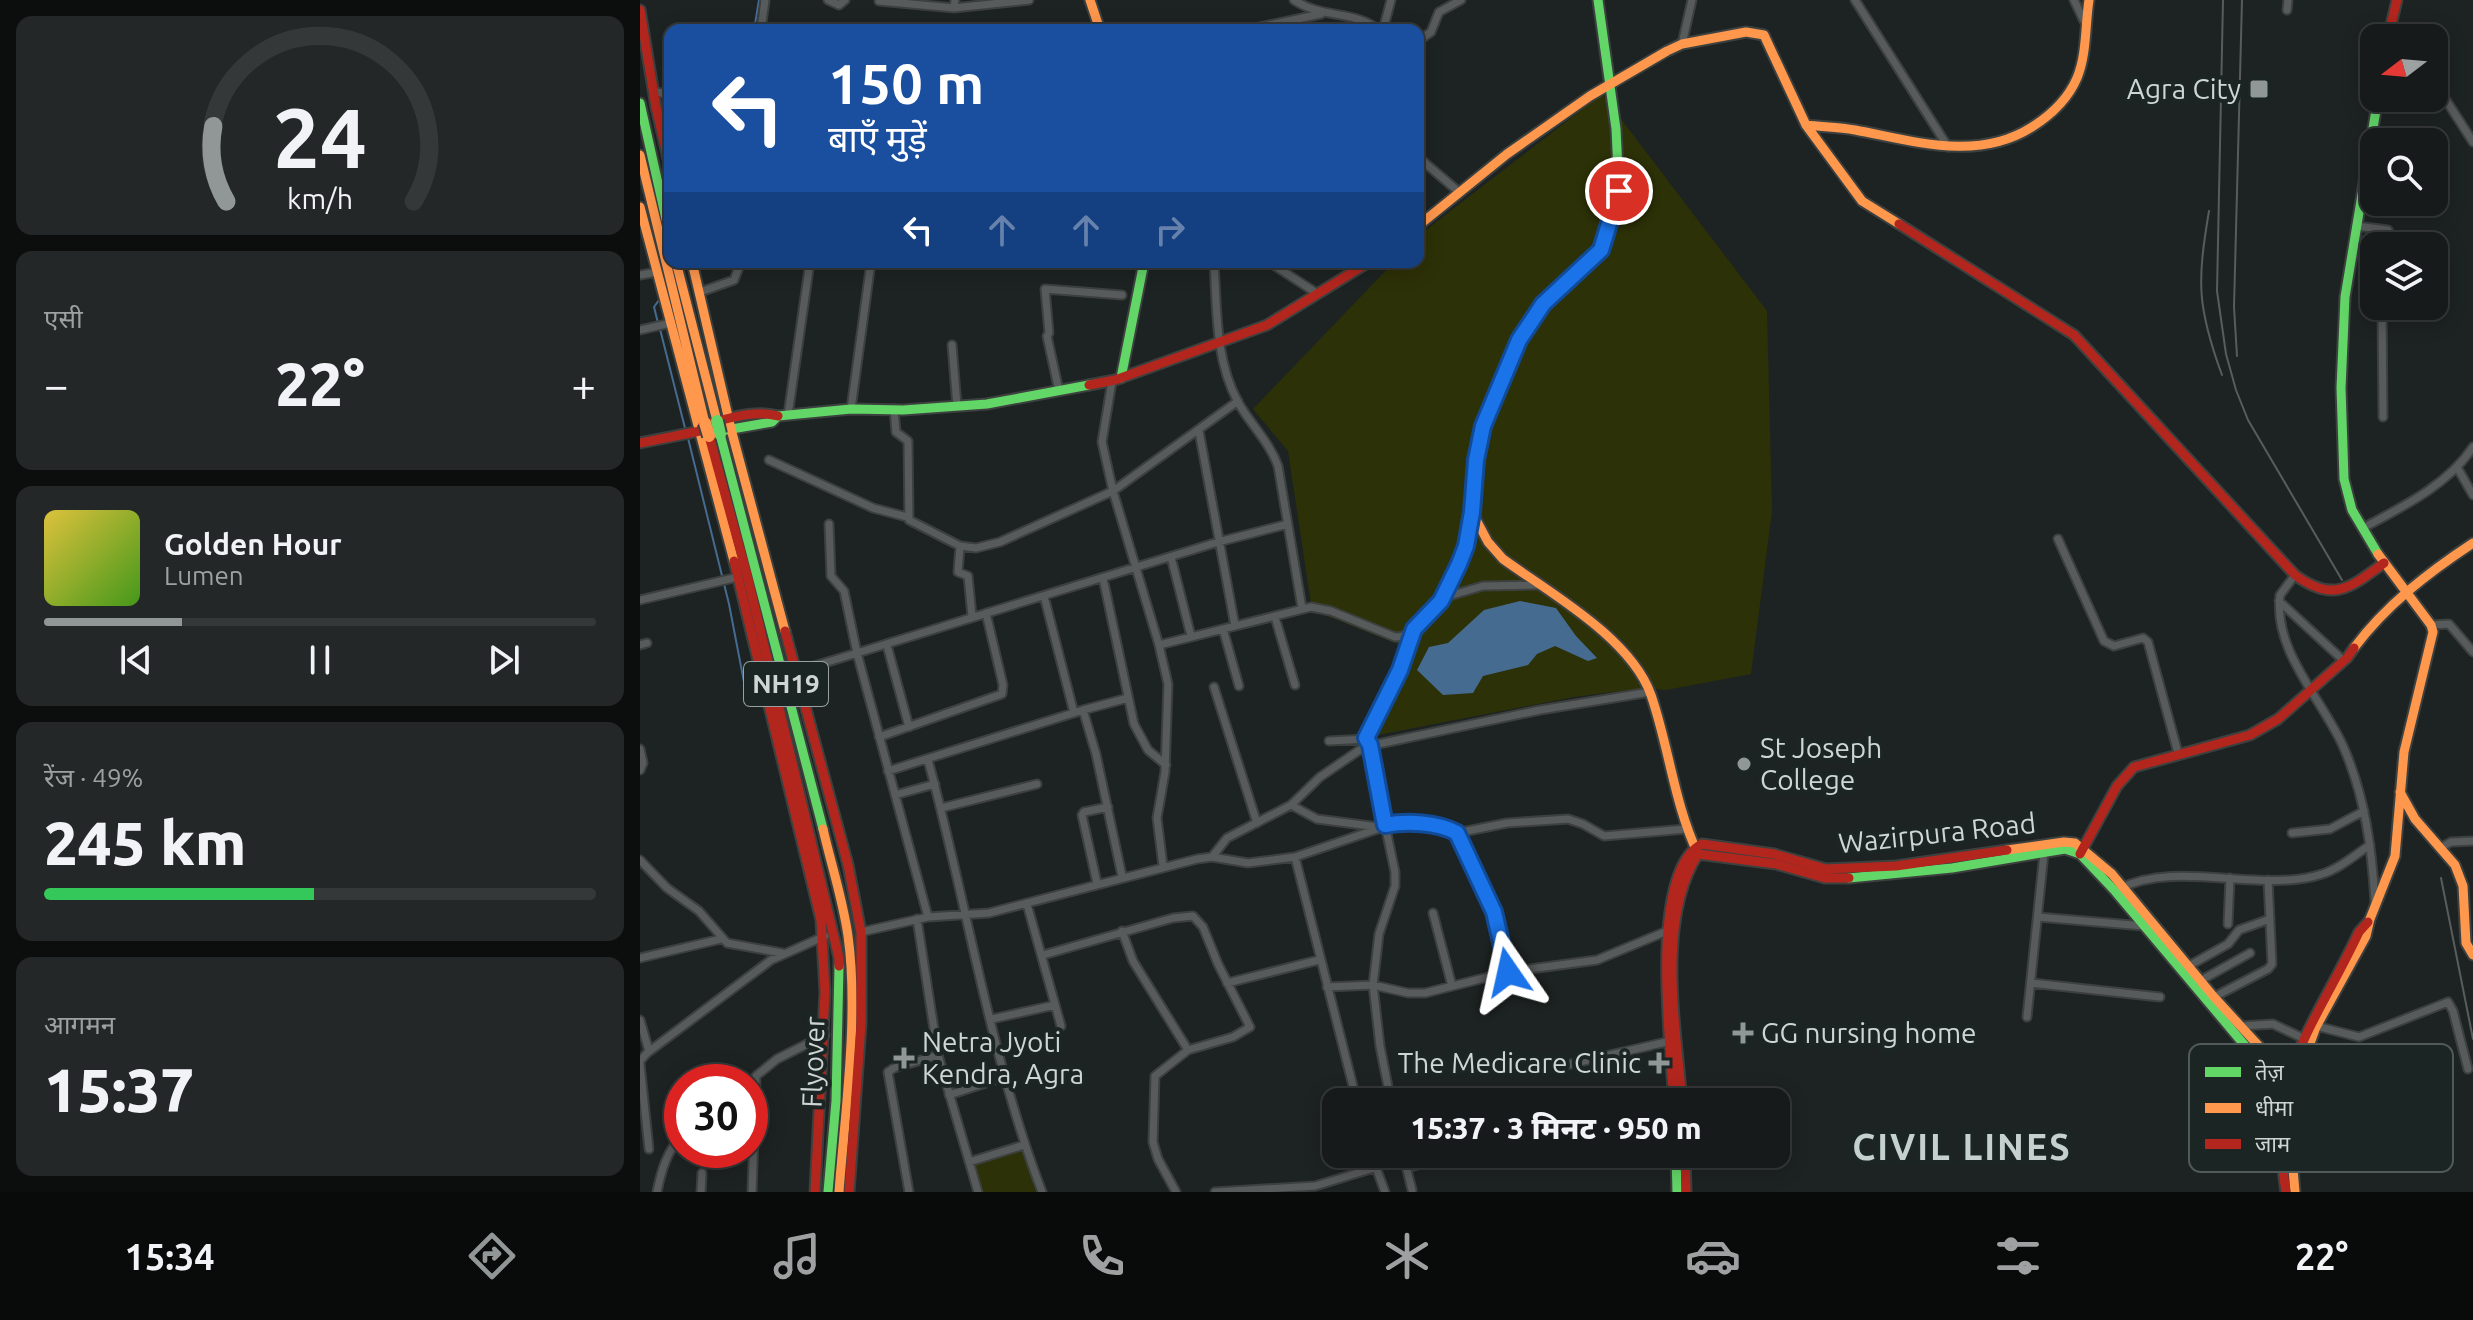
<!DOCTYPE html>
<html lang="hi">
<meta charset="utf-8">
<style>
:root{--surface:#161a1a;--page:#232727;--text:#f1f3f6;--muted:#9ea1a2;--line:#353839;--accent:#919796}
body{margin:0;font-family:Ubuntu,"Noto Sans Devanagari",sans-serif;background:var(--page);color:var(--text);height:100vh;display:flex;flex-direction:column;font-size:30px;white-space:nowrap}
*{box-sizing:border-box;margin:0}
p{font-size:26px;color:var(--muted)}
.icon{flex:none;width:44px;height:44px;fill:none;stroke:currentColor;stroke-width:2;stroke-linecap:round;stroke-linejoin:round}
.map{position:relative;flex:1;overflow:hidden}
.sheet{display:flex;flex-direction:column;gap:16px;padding:16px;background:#0c0e0e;width:640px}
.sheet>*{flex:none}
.top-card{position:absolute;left:24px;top:24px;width:760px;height:244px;border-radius:16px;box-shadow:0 4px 20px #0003,0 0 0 2px var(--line);background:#1a4fa0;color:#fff;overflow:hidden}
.needle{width:52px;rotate:254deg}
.tools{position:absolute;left:1720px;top:24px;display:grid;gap:16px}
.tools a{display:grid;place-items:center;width:88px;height:88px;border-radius:16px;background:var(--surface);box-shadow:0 4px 20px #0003,0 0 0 2px var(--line);font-size:40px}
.speed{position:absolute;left:24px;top:1064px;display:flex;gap:16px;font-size:40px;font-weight:700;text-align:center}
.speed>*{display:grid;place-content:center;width:104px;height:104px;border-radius:50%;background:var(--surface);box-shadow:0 4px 20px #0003,0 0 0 2px var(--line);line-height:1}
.speed .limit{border:12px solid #d22;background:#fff;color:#111}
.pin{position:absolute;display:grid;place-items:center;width:68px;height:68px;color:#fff;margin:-34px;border:4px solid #fff;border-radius:50%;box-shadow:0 2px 8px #0007}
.me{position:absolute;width:88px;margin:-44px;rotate:349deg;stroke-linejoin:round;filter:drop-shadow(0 0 6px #0008)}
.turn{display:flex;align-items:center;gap:28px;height:168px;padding:0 32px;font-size:36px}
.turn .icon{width:104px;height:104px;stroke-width:2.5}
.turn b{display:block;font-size:56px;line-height:68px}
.lanes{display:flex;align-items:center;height:76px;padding:0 32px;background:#0003;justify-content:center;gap:40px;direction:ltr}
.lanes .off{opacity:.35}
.big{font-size:60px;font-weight:800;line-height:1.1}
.sheet .tile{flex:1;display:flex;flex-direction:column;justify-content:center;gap:12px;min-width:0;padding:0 28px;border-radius:16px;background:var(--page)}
.sheet .dial{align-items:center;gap:0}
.dial svg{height:208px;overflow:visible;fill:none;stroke:var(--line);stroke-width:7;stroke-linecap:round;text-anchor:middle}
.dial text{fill:var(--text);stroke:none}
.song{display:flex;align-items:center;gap:24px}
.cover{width:96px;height:96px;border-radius:12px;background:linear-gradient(135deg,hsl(50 70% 55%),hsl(100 70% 35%))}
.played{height:8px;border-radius:4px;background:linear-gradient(90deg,var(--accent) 25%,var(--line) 25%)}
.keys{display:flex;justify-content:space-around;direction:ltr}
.heat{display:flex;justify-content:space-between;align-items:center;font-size:44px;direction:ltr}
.charge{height:12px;border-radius:6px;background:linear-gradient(90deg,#34c759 49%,var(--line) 0)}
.trip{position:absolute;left:682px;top:1088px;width:468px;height:80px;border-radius:16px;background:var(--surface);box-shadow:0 4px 20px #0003,0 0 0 2px var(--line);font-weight:800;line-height:80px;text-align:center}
.tab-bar{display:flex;height:128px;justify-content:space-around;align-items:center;background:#090a0a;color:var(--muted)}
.tab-bar .icon{width:56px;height:56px}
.tab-bar .active{color:var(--accent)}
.tab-bar b{font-size:36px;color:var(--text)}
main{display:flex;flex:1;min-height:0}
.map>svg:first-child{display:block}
.green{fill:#2d3107}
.water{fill:#456b91}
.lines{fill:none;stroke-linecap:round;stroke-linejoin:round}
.stream{stroke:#456b91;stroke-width:2}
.street-casing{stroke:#3c403f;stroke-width:11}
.fast-casing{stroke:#3c403f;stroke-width:13}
.slow-casing{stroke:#3c403f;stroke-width:13}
.jam-casing{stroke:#3c403f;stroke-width:13}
.street{stroke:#585b5b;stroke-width:7}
.fast{stroke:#63d668;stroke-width:9}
.slow{stroke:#ff974d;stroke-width:9}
.jam{stroke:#b3261e;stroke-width:9}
.rail{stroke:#585c5c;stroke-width:2}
.fast-bridge-casing{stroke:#3c403f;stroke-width:16;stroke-linecap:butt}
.slow-bridge-casing{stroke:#3c403f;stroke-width:16;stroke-linecap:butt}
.fast-bridge{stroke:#63d668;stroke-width:12}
.slow-bridge{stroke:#ff974d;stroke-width:12}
.route-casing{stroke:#114b97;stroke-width:20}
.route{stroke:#1a73e8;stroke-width:14}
.poi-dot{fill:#919796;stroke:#1b2523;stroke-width:3}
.labels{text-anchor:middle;stroke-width:8;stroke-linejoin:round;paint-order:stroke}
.shield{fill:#1b2523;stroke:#99a09f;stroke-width:2}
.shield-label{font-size:26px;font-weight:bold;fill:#cfd5d4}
.poi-label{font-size:28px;fill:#cfd5d4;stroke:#1b2523;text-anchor:start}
.street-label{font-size:28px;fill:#cfd5d4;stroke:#1b2523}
.district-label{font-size:36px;font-weight:bold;letter-spacing:2px;fill:#c4d1ce;stroke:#1b2523}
.key{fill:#1b2523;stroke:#515a58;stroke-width:2}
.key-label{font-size:22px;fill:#cfd5d4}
</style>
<main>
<section class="sheet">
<div class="tile dial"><svg viewBox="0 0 100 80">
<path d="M14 69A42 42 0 1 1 86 69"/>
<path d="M14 69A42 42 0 0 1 9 40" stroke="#919796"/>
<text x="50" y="56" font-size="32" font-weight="700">24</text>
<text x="50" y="72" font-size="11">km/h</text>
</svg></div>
<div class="tile"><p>एसी</p>
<div class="heat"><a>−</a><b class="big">22°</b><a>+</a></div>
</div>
<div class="tile">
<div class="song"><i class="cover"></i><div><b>Golden Hour</b><p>Lumen</p></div></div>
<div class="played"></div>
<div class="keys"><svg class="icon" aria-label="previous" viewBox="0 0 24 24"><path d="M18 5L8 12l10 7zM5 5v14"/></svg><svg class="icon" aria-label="pause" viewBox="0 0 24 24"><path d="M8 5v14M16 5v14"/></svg><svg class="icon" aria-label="next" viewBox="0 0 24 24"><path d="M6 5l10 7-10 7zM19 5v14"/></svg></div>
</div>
<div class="tile"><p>रेंज · 49%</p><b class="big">245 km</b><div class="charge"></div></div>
<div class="tile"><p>आगमन</p><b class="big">15:37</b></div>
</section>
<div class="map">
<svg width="1833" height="1192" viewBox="0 0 1833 1192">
<rect width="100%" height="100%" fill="#1d2322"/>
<path class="green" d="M 962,94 L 1127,311 L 1132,511 L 1111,674 L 1026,690 L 1003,688 L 934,697 L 738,735 L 728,725 L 768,648 L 672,610 L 648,451 L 613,409 L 754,262 L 778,262 L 778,236 Z
M 382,1150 L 396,1192 L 335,1192 L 327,1166 Z"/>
<path class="water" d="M 880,601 L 916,608 L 936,636 L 957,658 L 948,661 L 915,646 L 897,654 L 888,665 L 843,676 L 833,693 L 803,695 L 777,670 L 789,647 L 808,643 L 844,610 Z"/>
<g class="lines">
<path class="stream" d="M 114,30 L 119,0
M 18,323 L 14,307 L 19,300
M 20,329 L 46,432
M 48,438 L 89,604 L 104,682"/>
<g class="street-casing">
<path id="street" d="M 188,0 L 199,5 L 205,0
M 315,0 L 314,8 L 389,0
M 654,0 C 682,19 714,10 739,30
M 1215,0 L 1308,147
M 1434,0 L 1444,21
M 239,1 L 314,8
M 1647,10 L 1648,0
M 121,30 L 125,0
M 606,30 L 681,14
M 743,30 L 751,0
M 778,41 L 791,32 L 799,12 L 821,0
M 1042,44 L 1052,0
M 1794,88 L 1804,97 L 1833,142
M 13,91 L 30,95
M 778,157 L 819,192
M 1716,226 L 1748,230 L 1750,234 L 1749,246
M 574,262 C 577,309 575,360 598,402 C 610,424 629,441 638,466 L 662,608
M 629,262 L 678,294
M 1794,263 L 1799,258
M 0,275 L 17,272
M 60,292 L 94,280 L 101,262
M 1742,306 L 1743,417
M 0,330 L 31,323
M 312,345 L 317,406
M 419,391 L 407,336 L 409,333 L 405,289 L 482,295
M 211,409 L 231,262
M 254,409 L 256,432 L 268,441 L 269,520 L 320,546 L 336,548 L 360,542 L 473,491 L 462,442 L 472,381
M 148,415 L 170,262
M 559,431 L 595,626
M 129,460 L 233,508 L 267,517
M 1817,467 L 1833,495
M 189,524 L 191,576 L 204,591 L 217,653 L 578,542 L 648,524
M 1723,528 C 1762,507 1808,485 1833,447
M 1418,539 L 1464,641 L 1474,646 L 1503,638 L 1508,642 L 1538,753
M 320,546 L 318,572 L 328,576 L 332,616
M 531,557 L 551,636
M 1655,575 L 1640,595 C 1633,651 1682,699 1703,746 C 1725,796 1732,849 1735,902
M 463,578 L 494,724 L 508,750 L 526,765
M 404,596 L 434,713
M 802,598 L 843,586 L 899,585
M 0,600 L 98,577
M 1639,601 L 1704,661
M 635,617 L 655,685
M 1791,625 L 1809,624 L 1833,652
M 583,629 L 599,686
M 0,645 L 7,643
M 519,645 L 671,607 L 691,611 L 755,637 C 767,637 773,630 781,622 C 811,589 824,555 832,512
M 248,649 L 269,727
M 158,671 L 217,653 L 288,917
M 574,687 L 617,823
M 443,710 L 488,698
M 239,737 L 362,694 L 363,685 L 346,613
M 726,738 L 760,670 L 774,630
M 689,741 L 727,739 L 755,872 L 755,886 L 739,934 L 733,985 L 740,1046 L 751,1102
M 0,749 L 3,763 L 0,770
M 288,760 C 327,903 349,1053 402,1192
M 248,771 L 443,710 L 456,754 L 482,876
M 255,795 L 295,784
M 651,805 L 677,819 L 738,827
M 301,808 L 397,784
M 817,833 L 867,823 L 928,819 L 943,824 L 964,836 L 1046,829
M 1652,833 L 1690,829 L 1724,811
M 1800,848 L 1811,842 L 1833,841
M 572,857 L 587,838 L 651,805 L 680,777 L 724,747 L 900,710 L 1010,692
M 655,857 L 717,1102
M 0,860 L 27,888 L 59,911 L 87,943 L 142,953
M 523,866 L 517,818 L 525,772 L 528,684 L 519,645 L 473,491 L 598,401
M 457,883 L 442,815 L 444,812 L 468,807
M 1479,889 C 1537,859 1622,894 1682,874 C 1699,869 1715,855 1730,845
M 387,904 L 421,1026
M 793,913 L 812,986
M 1398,917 L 1504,926
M 277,919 L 298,1055 L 338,1192
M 1588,924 L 1590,878
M 482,931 L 493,961 L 548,1050
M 221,932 L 288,917 L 349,913 L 557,859 L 572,857 L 608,863 L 655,857 L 755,823 L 807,828 L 817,833 L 854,912 L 868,972
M 403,955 L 533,918 L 553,916 L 563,927 L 578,964 L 610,1027 L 593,1037 L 548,1050 L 515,1076 L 513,1142 L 518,1159 L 536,1192
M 0,958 L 81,939
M 1545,968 L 1588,944 L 1599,930 L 1630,919
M 1558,982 L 1610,953
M 587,983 L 679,960
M 1391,983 L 1520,997
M 687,987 L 733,985 L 768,993 L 785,993 L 868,972 L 957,960 L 1027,931
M 1574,997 L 1628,969 L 1632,964 L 1628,880
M 1387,1017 L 1404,853
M 352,1019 L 415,1005
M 0,1020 L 9,1051
M 1601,1026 L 1633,1024 L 1667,1040
M 1676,1026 L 1719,1037 L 1808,1002 L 1813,1011 L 1828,1069
M 0,1061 L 7,1053 L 131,960 L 185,936
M 0,1064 L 9,1149
M 922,1066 L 1035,1040
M 309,1095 L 364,1077
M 731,1154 L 745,1192
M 763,1154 L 772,1190
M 329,1162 L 384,1145
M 767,1168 L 816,1154
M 17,1192 C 21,1172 27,1150 42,1136
M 61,1192 L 62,1173
M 112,1192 L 116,1076 L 137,1059 L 185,1035
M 269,1192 L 248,1072 L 254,1068 L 298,1055
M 575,1192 L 675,1186 L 734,1168"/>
</g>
<g class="fast-casing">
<path id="fast" d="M 1738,98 L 1705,297 L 1701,388 L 1704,479 L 1712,510 L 1738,554
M 0,103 L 30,237
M 875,350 L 903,304 L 961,250 L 979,191 L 976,129 L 958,0
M 481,378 L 504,262
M 86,430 L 132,422 L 138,416 L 211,409 L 263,410 L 347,404 L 449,385
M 80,434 L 183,829
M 1209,878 L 1312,868 L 1425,849 L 1440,854 L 1475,891 L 1644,1092 L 1654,1097
M 1036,1154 L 1037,1192
M 188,1192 L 196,1101 L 199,966"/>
</g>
<g class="slow-casing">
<path id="slow" d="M 450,0 L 460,30
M 1166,125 C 1182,127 1199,127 1215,130 C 1274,141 1337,162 1392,127 C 1411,115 1428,99 1437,78 C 1447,54 1445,26 1449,0
M 0,155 L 65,423
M 0,207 L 94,561
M 778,226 L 867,154 L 950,96 L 1027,51 L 1042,44 L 1106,32 L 1124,35 L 1166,125 L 1222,201 L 1259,224
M 36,262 L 77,421
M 52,262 L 91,429 L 145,631
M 875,350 L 843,426 L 836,460 L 832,512 L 848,542 L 863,559 C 910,593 991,638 1011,695 C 1029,747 1034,803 1058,854
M 1714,648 C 1746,605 1789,572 1833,543
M 1760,792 L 1775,819 L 1815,865 L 1823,886 L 1826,943 L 1833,955
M 183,829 C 191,864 203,900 208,936 C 219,1016 205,1111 199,1192
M 1367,850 L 1424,842 L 1435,843 L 1472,874 L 1574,997 L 1648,1078 L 1657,1083
M 1655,1192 L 1650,1135 L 1658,1076 L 1676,1027 L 1726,936 L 1730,919 L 1755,856 L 1764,752 L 1793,632 L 1791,625 L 1738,554"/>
</g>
<g class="jam-casing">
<path id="jam" d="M 0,10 L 16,107 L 30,167
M 1748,38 L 1757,0
M 1259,224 L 1434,335 L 1655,575 C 1693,603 1710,588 1744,563
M 449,385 L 475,380 L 627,325 L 729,262
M 69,436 L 107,575 L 199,958 L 199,966
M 0,443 L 60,431 L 63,425 C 87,419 114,409 138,416
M 94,561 L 181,920 L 185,992 L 175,1192
M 145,631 L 208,865 L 221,932 L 221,1024 L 209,1192
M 1440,854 L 1477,786 L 1494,767 L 1610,735 L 1638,719 L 1707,658 L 1714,648
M 1034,1102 C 1031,1048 1008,871 1062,844 L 1134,854 L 1186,869 L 1256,866 L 1367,850
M 1042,1102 C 1036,1028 1016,919 1058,854 L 1136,864 L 1185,878 L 1209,878
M 1045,1154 L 1046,1192
M 1646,1192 C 1627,1072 1672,1032 1719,932 L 1728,922"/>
</g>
<use href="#street" class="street"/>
<use href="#fast" class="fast"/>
<use href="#slow" class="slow"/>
<use href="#jam" class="jam"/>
<path class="rail" d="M 1583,0 L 1577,291 L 1586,354 L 1596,390 L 1608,420 L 1702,580
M 1569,211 C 1557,282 1557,307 1582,375
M 1597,356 L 1594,307 L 1602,0
M 1801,878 L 1833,1039"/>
<g class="fast-bridge-casing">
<path id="fast-bridge" d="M 77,421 L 80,434"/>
</g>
<g class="slow-bridge-casing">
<path id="slow-bridge" d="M 65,423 L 69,436"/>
</g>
<use href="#fast-bridge" class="fast-bridge"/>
<use href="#slow-bridge" class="slow-bridge"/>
</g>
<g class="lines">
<g class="route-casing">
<path id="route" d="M 868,972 L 854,912 L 817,833 C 798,822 766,821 745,825 L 730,745 L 726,738 L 760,670 L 774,629 L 801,601 L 819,564 L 826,546 L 832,512 L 836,460 L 843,426 L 879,340 L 903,304 L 961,250 L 979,191"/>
</g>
<use href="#route" class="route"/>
</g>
<g class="poi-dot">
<rect x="1609" y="79" width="20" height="20" rx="4"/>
<circle cx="1104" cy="764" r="8"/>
<path d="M1099 1021h8v8h8v8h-8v8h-8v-8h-8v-8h8z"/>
<path d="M260 1046h8v8h8v8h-8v8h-8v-8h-8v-8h8z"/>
<path d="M1015 1051h8v8h8v8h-8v8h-8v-8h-8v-8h8z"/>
</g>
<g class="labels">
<rect class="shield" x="104" y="662" width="84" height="44" rx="6"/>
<g class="shield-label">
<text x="146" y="693">NH19</text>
</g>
<g class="poi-label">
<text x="1601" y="99" text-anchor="end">Agra City</text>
<text x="1120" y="758">St Joseph<tspan x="1120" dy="32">College</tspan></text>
<text x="1121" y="1043">GG nursing home</text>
<text x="282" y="1052">Netra Jyoti<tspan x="282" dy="32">Kendra, Agra</tspan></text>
<text x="1001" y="1073" text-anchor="end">The Medicare Clinic</text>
</g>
<g class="street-label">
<text transform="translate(1297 833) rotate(-6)" y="10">Wazirpura Road</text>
<text transform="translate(173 1062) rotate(-88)" y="10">Flyover</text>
</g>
<g class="district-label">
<text x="1322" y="1160">CIVIL LINES</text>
</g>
</g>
<rect x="1549" y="1044" width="264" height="128" rx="12" class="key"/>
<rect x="1565" y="1067" width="36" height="10" fill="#63d668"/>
<rect x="1565" y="1103" width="36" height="10" fill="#ff974d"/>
<rect x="1565" y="1139" width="36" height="10" fill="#b3261e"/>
<g class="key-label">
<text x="1615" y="1080">तेज़</text>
<text x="1615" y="1116">धीमा</text>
<text x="1615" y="1152">जाम</text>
</g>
</svg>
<div class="tools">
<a><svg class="needle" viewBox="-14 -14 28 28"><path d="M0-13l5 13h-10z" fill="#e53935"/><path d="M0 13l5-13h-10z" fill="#9ea1a2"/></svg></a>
<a><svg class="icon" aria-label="search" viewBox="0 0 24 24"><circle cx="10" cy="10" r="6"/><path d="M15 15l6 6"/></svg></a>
<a><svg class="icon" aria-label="layers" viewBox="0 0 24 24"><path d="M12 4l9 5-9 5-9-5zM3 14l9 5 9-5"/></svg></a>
</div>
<div class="speed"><div class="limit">30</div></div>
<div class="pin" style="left:979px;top:191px;background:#d93025"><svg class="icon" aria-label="arrive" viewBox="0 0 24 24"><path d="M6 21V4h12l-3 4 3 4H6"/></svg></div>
<svg class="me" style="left:868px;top:972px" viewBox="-20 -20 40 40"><path d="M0-17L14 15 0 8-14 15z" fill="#1a73e8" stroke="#fff" stroke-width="4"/></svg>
<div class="trip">15:37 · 3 मिनट · 950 m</div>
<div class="top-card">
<div class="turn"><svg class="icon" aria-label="left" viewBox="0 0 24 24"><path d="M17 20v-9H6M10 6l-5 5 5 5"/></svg><div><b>150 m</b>बाएँ मुड़ें</div></div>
<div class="lanes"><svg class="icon" aria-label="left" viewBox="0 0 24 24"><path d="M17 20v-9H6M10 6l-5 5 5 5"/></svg><svg class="icon off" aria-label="ahead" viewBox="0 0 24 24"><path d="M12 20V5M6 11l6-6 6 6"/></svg><svg class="icon off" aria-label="ahead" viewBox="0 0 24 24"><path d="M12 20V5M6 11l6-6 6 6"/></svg><svg class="icon off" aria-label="right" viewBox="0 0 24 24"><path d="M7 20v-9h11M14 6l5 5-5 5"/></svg></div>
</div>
</div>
</main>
<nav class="tab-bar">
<b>15:34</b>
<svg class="icon active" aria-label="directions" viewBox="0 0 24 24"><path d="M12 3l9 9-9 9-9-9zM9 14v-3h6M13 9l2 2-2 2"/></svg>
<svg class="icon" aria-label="music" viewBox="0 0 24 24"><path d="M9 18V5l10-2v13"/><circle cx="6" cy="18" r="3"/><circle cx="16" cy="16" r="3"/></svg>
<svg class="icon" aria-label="phone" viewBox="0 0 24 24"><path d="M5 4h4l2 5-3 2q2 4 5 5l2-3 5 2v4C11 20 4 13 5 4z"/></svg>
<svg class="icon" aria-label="climate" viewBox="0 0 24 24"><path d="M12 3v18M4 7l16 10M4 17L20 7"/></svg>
<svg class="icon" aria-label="car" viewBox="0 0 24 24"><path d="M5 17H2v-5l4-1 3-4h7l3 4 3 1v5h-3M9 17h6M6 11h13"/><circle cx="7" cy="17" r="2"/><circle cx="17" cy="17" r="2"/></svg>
<svg class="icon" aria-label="filters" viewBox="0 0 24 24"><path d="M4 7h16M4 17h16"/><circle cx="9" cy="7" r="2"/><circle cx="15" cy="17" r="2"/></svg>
<b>22°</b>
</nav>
